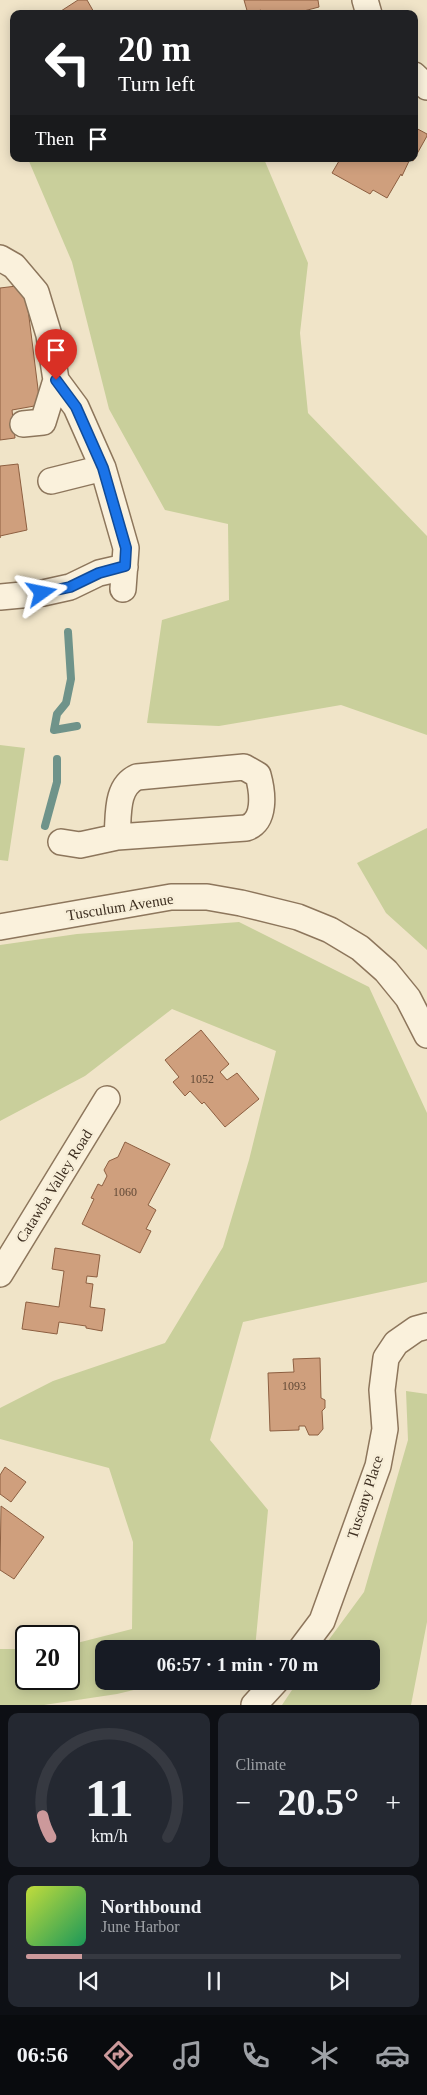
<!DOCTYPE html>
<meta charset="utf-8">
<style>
:root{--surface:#171b24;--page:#242831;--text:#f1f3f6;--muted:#9ea1a6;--line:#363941;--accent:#cc999b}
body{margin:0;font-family:"Times New Roman",serif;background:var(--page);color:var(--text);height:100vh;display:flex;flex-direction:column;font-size:19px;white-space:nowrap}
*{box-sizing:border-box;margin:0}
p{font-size:16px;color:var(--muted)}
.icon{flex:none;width:28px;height:28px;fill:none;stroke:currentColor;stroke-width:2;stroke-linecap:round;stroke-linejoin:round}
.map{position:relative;height:1705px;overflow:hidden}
.sheet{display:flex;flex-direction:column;gap:8px;padding:8px;background:#0d0f14;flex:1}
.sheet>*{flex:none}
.hud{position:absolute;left:10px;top:10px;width:408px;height:152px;border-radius:10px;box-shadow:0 2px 12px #0003;background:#202124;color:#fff;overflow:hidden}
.speed{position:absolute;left:15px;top:1625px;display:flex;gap:10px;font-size:25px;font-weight:700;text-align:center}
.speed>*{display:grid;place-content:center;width:65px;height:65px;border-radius:50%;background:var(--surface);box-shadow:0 2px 12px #0003;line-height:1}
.speed .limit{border:2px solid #111;border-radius:8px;background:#fff;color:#111}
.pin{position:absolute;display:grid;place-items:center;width:42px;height:42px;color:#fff;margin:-51px -21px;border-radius:50% 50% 50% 0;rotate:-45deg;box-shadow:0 0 5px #0007}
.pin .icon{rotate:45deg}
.me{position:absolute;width:55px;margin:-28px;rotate:78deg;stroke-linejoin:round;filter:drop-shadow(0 0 4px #0008)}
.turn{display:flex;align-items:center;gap:18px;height:105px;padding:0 25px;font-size:22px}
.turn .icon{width:65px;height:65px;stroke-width:2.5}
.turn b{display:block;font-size:35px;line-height:42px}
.then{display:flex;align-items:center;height:48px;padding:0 25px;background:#0003;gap:10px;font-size:19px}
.big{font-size:38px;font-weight:600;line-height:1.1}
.sheet .widget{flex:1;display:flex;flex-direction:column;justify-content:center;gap:8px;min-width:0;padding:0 18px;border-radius:10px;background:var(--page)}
.sheet .dial{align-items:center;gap:0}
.dial svg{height:130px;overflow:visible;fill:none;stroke:var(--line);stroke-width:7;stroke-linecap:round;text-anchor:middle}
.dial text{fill:var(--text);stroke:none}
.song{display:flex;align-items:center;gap:15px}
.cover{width:60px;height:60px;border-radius:8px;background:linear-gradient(135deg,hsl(70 70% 55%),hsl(150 70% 35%))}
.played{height:5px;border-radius:2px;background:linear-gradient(90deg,var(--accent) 15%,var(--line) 15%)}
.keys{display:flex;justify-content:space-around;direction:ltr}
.heat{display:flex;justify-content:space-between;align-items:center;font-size:28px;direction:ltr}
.sheet .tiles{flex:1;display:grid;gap:8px;grid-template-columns:1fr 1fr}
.widget:last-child{grid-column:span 2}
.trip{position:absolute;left:95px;top:1640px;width:285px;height:50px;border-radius:10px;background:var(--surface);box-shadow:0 2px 12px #0003;font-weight:600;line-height:50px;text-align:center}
.menu{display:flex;height:80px;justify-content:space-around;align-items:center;background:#090b0e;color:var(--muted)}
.menu .icon{width:35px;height:35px}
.menu .on{color:var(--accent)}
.menu b{font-size:22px;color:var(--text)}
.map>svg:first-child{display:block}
.green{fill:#c9cf9b}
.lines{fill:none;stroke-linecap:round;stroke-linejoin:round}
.stream{stroke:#6f938a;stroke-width:8}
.building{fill:#cf9f7d;stroke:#8d5f41}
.minor-casing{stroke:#8d765c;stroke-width:28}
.minor{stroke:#faf1dc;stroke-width:25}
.route-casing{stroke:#114b97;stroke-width:12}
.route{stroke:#1a73e8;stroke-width:9}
.labels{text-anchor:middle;stroke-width:5;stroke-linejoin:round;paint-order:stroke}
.number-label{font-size:12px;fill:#624a37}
.street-label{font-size:15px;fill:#3d2e20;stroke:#f7eed8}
</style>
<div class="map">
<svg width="427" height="1705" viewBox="0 0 427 1705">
<rect width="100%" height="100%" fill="#f0e4c8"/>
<path class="green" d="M 28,159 L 264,159 L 308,263 L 300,333 L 308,413 L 427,536 L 427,735 L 341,705 L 219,726 L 147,723 L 162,620 L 229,600 L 228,524 L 165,510 L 109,409 L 72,262 Z
M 0,745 L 25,748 L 8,861 L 0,860 Z
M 427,828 L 427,950 L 386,913 L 357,863 Z
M 239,922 L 369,987 L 427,1113 L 427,1282 L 243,1322 L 210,1440 L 268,1510 L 255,1649 L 104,1649 L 104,1681 L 171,1681 L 117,1694 L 44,1705 L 0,1705 L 0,1649 L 26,1649 L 26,1679 L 69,1679 L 69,1645 L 132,1629 L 133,1542 L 109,1468 L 0,1439 L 0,1408 L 53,1381 L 165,1343 L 223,1247 L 249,1160 L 276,1051 L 172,1009 L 85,1076 L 0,1121 L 0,945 L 77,934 Z
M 406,1391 L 427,1394 L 427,1622 L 411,1705 L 282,1705 L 298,1681 L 371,1681 L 371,1649 L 322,1649 L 364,1592 L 408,1440 Z"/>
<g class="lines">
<path class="stream" d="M 68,632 L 71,679 L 66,703 L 57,714 L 54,730 L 77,726
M 45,826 L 57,782 L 57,759"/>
</g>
<path class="building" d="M 78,0 L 87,0 L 95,14 L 62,14 L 61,11 Z
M 244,0 L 318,0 L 319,7 L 300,12 L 301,14 L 262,14 L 261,10 L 248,14 Z
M 414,127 L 427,134 L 427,136 L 413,161 L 410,159 L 414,159 Z
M 335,159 L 410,159 L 402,176 L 401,174 L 387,198 L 373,190 L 370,194 L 332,173 L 339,161 Z
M 25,285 L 40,405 L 12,410 L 15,438 L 0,440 L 0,288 Z
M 18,464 L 27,530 L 0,536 L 0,538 L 0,466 Z
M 201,1030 L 229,1064 L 220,1072 L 227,1080 L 237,1073 L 259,1099 L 225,1127 L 204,1102 L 202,1104 L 190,1091 L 185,1096 L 173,1082 L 179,1077 L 165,1060 Z
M 125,1142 L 170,1164 L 148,1205 L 156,1210 L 146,1229 L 151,1231 L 140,1253 L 82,1224 L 94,1199 L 91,1198 L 98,1184 L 102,1186 L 107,1176 L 104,1170 L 109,1161 L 118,1157 Z
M 55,1248 L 100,1255 L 97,1277 L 87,1276 L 86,1283 L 93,1284 L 90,1307 L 105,1309 L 102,1331 L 86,1328 L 86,1326 L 59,1322 L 57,1334 L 22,1329 L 26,1302 L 59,1307 L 64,1271 L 52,1269 Z
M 320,1358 L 321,1398 L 325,1400 L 325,1408 L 322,1411 L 323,1429 L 318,1435 L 309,1435 L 305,1426 L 299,1426 L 299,1430 L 270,1431 L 268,1373 L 294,1372 L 293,1359 Z
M 5,1467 L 26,1482 L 11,1502 L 0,1494 L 0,1475 Z
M 1,1506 L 44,1537 L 14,1579 L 0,1570 Z"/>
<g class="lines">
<g class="minor-casing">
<path id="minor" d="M 365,0 L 369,14
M 414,75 L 427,87
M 0,258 L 14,266 L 36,292 L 49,335 L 56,380 L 76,407 L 103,468 L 126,548 L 123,589
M 23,424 L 43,422 L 56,380
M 51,481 L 103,468
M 0,597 L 43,593 L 70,587 L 99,573 L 125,567
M 61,842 L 80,845 L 117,837 L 246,828 C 266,822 263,793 258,775 L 244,767 L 137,777 C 115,787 119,816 117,837
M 0,927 L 171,897 L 207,897 L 241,903 L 298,917 L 330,930 L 360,948 L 386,971 L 408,998 L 427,1035
M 0,1274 L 107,1099
M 301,1649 L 322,1621 L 378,1466 L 385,1429 L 382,1390 L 386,1358 L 396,1343 L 416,1329 L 427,1326
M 254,1705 L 276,1681"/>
</g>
<use href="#minor" class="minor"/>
</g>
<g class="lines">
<g class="route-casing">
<path id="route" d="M 42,593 L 70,587 L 99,573 L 125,566 L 126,548 L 103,468 L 76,407 L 56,380"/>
</g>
<use href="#route" class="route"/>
</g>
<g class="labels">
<g class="number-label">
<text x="202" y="1083">1052</text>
<text x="125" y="1196">1060</text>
<text x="294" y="1390">1093</text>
</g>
<g class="street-label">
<text transform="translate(120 907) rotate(-9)" y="5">Tusculum Avenue</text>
<text transform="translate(54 1186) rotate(-58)" y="5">Catawba Valley Road</text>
<text transform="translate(365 1497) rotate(-72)" y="5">Tuscany Place</text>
</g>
</g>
</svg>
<div class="speed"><div class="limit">20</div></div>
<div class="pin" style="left:56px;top:380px;background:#d93025"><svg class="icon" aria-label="arrive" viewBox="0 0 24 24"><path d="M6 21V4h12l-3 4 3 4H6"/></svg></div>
<svg class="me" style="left:42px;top:593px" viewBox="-20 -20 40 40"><path d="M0-17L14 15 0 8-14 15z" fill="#1a73e8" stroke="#fff" stroke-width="4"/></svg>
<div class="trip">06:57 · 1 min · 70 m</div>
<div class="hud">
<div class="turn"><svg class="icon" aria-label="left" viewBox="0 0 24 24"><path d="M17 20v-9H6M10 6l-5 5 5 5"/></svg><div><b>20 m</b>Turn left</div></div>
<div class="then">Then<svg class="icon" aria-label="arrive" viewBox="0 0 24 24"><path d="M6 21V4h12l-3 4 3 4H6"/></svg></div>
</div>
</div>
<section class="sheet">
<div class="tiles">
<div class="widget dial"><svg viewBox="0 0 100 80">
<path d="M14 69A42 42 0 1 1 86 69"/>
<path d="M14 69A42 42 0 0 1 9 56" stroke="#cc999b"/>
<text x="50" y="56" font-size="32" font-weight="700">11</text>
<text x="50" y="72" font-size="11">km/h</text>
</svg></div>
<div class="widget"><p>Climate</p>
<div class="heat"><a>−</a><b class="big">20.5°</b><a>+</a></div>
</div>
<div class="widget">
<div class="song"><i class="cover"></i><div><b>Northbound</b><p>June Harbor</p></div></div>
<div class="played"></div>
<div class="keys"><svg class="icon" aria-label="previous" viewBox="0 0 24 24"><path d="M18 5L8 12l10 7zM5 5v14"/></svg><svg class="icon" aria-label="pause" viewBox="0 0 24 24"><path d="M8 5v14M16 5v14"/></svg><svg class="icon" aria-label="next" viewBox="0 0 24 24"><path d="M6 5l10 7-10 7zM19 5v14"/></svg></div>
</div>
</div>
</section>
<nav class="menu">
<b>06:56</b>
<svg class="icon on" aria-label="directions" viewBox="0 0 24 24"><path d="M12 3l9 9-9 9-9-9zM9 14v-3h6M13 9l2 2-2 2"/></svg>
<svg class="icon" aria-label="music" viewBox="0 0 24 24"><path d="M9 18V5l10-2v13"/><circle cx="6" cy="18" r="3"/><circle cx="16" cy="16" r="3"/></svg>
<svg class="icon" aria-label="phone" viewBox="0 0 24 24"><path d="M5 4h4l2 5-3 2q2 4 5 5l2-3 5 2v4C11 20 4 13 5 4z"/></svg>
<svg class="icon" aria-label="climate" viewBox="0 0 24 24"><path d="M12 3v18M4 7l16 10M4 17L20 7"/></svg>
<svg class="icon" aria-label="car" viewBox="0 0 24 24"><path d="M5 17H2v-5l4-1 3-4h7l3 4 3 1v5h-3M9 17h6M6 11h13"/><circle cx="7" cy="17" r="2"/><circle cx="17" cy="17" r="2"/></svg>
</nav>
